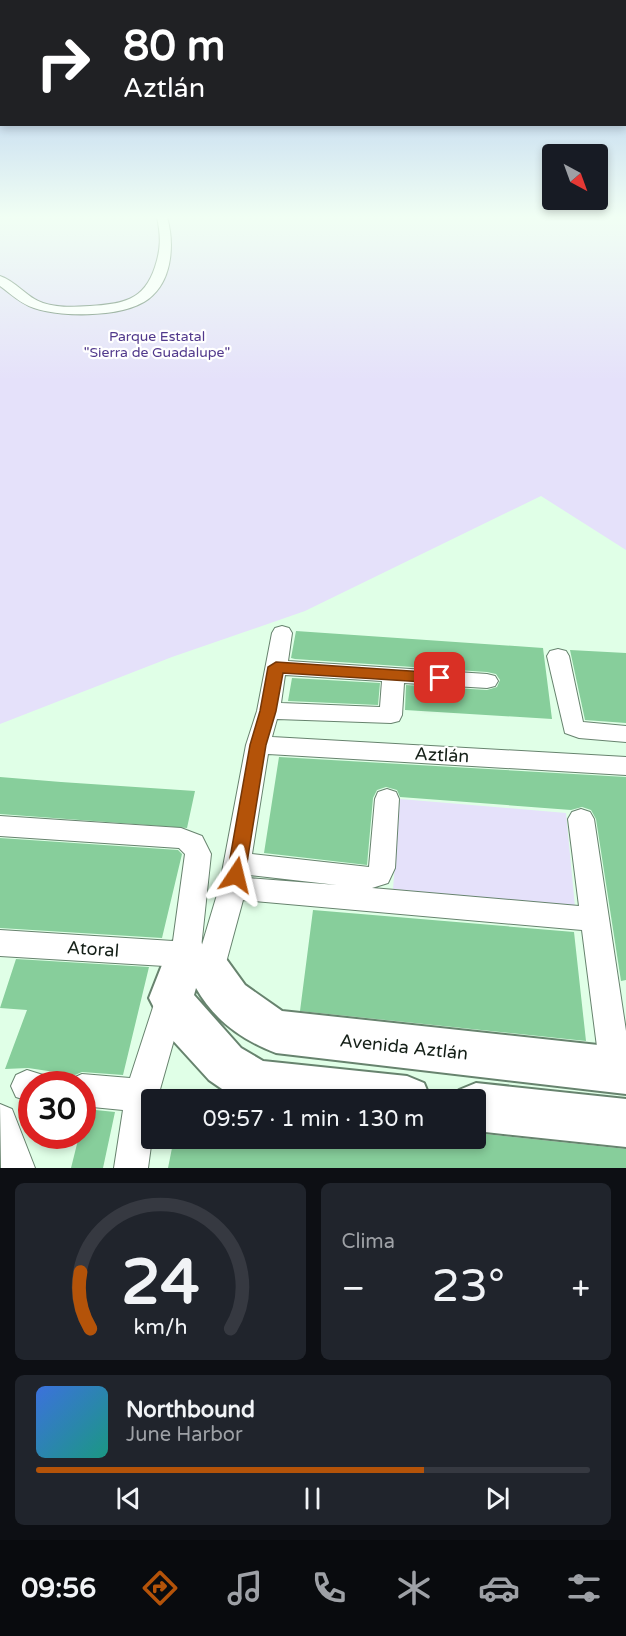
<!DOCTYPE html>
<html lang="es">
<meta charset="utf-8">
<style>
:root{--surface:#171b24;--page:#20242c;--text:#f1f3f6;--muted:#9ea1a6;--line:#363941;--accent:#b45309}
body{margin:0;font-family:"Varela Round",sans-serif;background:var(--page);color:var(--text);height:100vh;display:flex;flex-direction:column;font-size:22px;white-space:nowrap}
*{box-sizing:border-box;margin:0}
p{font-size:20px;color:var(--muted)}
.icon{flex:none;width:33px;height:33px;fill:none;stroke:currentColor;stroke-width:2;stroke-linecap:round;stroke-linejoin:round}
.map{position:relative;height:1168px;overflow:hidden}
.sheet{display:flex;flex-direction:column;gap:15px;padding:15px;background:#0d0f14;flex:1}
.sheet>*{flex:none}
.hud{position:absolute;left:0px;top:0px;width:627px;height:126px;box-shadow:0 3px 9px #0003;background:#202124;color:#fff;overflow:hidden}
.needle{width:39px;rotate:139deg}
.buttons{position:absolute;left:542px;top:144px;display:grid;gap:12px}
.buttons a{display:grid;place-items:center;width:66px;height:66px;border-radius:6px;background:var(--surface);box-shadow:0 3px 9px #0003;font-size:30px}
.speed{position:absolute;left:18px;top:1071px;display:flex;gap:12px;font-size:30px;font-weight:700;text-align:center}
.speed>*{display:grid;place-content:center;width:78px;height:78px;border-radius:50%;background:var(--surface);box-shadow:0 3px 9px #0003;line-height:1}
.speed .limit{border:9px solid #d22;background:#fff;color:#111}
.pin{position:absolute;display:grid;place-items:center;width:51px;height:51px;color:#fff;margin:-26px;border-radius:12px;box-shadow:0 3px 9px #0006}
.me{position:absolute;width:66px;margin:-33px;rotate:10deg;stroke-linejoin:round;filter:drop-shadow(0 0 4px #0008)}
.turn{display:flex;align-items:center;gap:21px;height:126px;padding:0 24px;font-size:27px}
.turn .icon{width:78px;height:78px;stroke-width:2.5}
.turn b{display:block;font-size:42px;line-height:51px}
.big{font-size:45px;font-weight:600;line-height:1.1}
.sheet .tile{flex:1;display:flex;flex-direction:column;justify-content:center;gap:9px;min-width:0;padding:0 21px;border-radius:9px;background:var(--page)}
.sheet .dial{align-items:center;gap:0}
.dial svg{height:156px;overflow:visible;fill:none;stroke:var(--line);stroke-width:7;stroke-linecap:round;text-anchor:middle}
.dial text{fill:var(--text);stroke:none}
.song{display:flex;align-items:center;gap:18px}
.cover{width:72px;height:72px;border-radius:9px;background:linear-gradient(135deg,hsl(220 70% 55%),hsl(170 70% 35%))}
.played{height:6px;border-radius:3px;background:linear-gradient(90deg,var(--accent) 70%,var(--line) 70%)}
.keys{display:flex;justify-content:space-around;direction:ltr}
.heat{display:flex;justify-content:space-between;align-items:center;font-size:33px;direction:ltr}
.sheet .tiles{flex:1;display:grid;gap:15px;grid-template-columns:1fr 1fr}
.tile:last-child{grid-column:span 2}
.trip{position:absolute;left:141px;top:1089px;width:345px;height:60px;border-radius:6px;background:var(--surface);box-shadow:0 3px 9px #0003;font-weight:600;line-height:60px;text-align:center}
.dock{display:flex;height:96px;justify-content:space-around;align-items:center;background:#090b0e;color:var(--muted)}
.dock .icon{width:42px;height:42px}
.dock .on{color:var(--accent)}
.dock b{font-size:27px;color:var(--text)}
.map>svg:first-child{display:block}
.green{fill:#e5e1fa}
.building{fill:#87ce9b}
.lines{fill:none;stroke-linecap:round;stroke-linejoin:round}
.street-casing{stroke:#67836e;stroke-width:2}
.secondary-casing{stroke:#67836e;stroke-width:4}
.street{fill:#fff;fill-rule:evenodd}
.secondary{fill:#fff;fill-rule:evenodd}
.route{fill:#b45309;stroke:#753606;stroke-width:1.5}
.labels{text-anchor:middle;stroke-width:4.5;stroke-linejoin:round;paint-order:stroke}
.far-park-label{font-size:14px;fill:#51398c;stroke:#fff}
.near-street-label{font-size:18px;fill:#152018;stroke:#fff}
</style>
<div class="map">
<svg width="626" height="1168" viewBox="0 0 626 1168">
<rect width="100%" height="100%" fill="#e0ffe7"/>
<path class="green" d="M 0,217 L 626,217 L 626,550 L 541,496 L 305,611 L 172,657 L 0,724 Z
M 400,799 L 566,813 L 575,907 L 393,889 Z"/>
<path class="building" d="M 296,631 L 543,648 L 552,719 L 405,710 L 406,685 L 487,690 L 497,687 L 500,680 L 496,674 L 487,672 L 295,659 L 291,658 Z
M 570,650 L 626,653 L 626,723 L 585,720 Z
M 292,678 L 380,683 L 378,705 L 288,701 Z
M 279,757 L 626,777 L 626,980 L 621,981 L 596,819 L 591,810 L 582,807 L 571,810 L 400,797 L 397,790 L 386,787 L 377,790 L 373,798 L 367,865 L 264,853 Z
M 0,777 L 61,782 L 195,791 L 187,828 L 0,814 Z
M 0,838 L 178,850 L 182,854 L 162,938 L 0,928 Z
M 313,910 L 574,932 L 586,1041 L 300,1011 Z
M 16,959 L 149,967 L 123,1075 L 82,1072 L 75,1075 L 28,1068 L 5,1069 L 27,1010 L 0,1008 Z
M 86,1109 L 115,1112 L 103,1168 L 71,1168 L 79,1136 L 82,1136 Z
M 476,1133 L 626,1149 L 626,1168 L 168,1168 L 174,1138 L 476,1138 Z"/>
<g class="lines">
<g class="street-casing">
<path id="street" d="M 157,217 L 167,217 C 174,241 173,276 153,295 C 131,318 63,318 34,308 C 21,304 11,294 0,286 L 0,276 C 16,281 27,298 43,303 C 58,308 75,307 90,306 C 122,304 144,301 155,267 C 161,249 161,236 157,217 Z
M 282,626 L 289,628 L 292,633 L 288,661 L 487,674 L 495,676 L 498,681 L 495,686 L 487,688 L 404,683 L 402,715 L 399,721 L 391,723 L 277,719 L 272,737 L 626,757 L 626,775 L 268,754 L 252,854 L 369,867 L 375,799 L 378,792 L 387,789 L 396,792 L 399,799 L 395,868 L 388,883 L 372,888 L 579,906 L 568,819 L 572,812 L 581,809 L 590,812 L 594,819 L 626,1031 L 626,1081 L 616,1086 L 605,1081 L 600,1070 L 582,930 L 243,900 L 224,970 L 219,979 L 209,983 L 181,967 L 0,956 L 0,930 L 173,941 L 185,854 L 179,848 L 0,836 L 0,816 L 181,828 L 202,836 L 211,854 L 201,948 L 219,888 L 246,745 L 257,711 L 272,633 L 275,628 ZM 285,675 L 382,681 L 380,707 L 281,703 ZM 249,875 L 337,885 L 248,878 Z
M 558,649 L 566,651 L 569,656 L 583,722 L 626,726 L 626,742 L 579,738 L 565,733 L 547,656 L 550,651 Z
M 170,987 L 181,991 L 185,1001 L 157,1100 L 152,1100 L 152,1138 L 148,1168 L 114,1168 L 123,1110 L 82,1106 L 82,1084 L 68,1084 L 71,1079 L 82,1074 L 130,1078 L 155,1001 L 159,991 Z
M 27,1070 L 43,1075 L 47,1084 L 32,1084 L 32,1102 L 16,1097 L 11,1086 L 16,1075 Z
M 0,1104 L 12,1109 L 35,1168 L 1,1168 Z"/>
</g>
<g class="secondary-casing">
<path id="secondary" d="M 186,936 L 201,942 L 206,952 L 224,956 L 245,985 L 282,1011 L 626,1048 L 626,1094 L 276,1053 C 242,1040 214,1020 196,988 L 194,995 L 241,1048 L 263,1061 L 407,1076 L 424,1083 L 431,1100 L 238,1100 L 209,1080 L 168,1035 L 149,998 L 171,942 Z
M 476,1083 L 626,1099 L 626,1147 L 476,1131 L 476,1100 L 455,1100 L 459,1090 Z"/>
</g>
<use href="#street" class="street"/>
<use href="#secondary" class="secondary"/>
</g>
<linearGradient id="sky" x2="0" y2="1"><stop stop-color="#9fbced"/><stop offset="0.57" stop-color="#f1fff4"/><stop offset="1" stop-color="#f1fff4" stop-opacity="0"/></linearGradient>
<rect width="626" height="381" fill="url(#sky)"/>
<path class="route" d="M 276,662 L 440,673 L 448,678 L 440,683 L 283,673 L 276,711 L 266,745 L 245,875 L 243,881 L 236,883 L 229,881 L 227,875 L 250,745 L 260,711 L 268,667 Z"/>
<g class="labels">
<g class="far-park-label">
<text x="157" y="341">Parque Estatal<tspan x="157" dy="16">"Sierra de Guadalupe"</tspan></text>
</g>
<g class="near-street-label">
<text transform="translate(442 755) rotate(3)" y="6">Aztlán</text>
<text transform="translate(93 949) rotate(4)" y="6">Atoral</text>
<text transform="translate(404 1047) rotate(6)" y="6">Avenida Aztlán</text>
</g>
</g>
</svg>
<div class="buttons">
<a><svg class="needle" viewBox="-14 -14 28 28"><path d="M0-13l5 13h-10z" fill="#e53935"/><path d="M0 13l5-13h-10z" fill="#9ea1a6"/></svg></a>
</div>
<div class="speed"><div class="limit">30</div></div>
<div class="pin" style="left:440px;top:678px;background:#d93025"><svg class="icon" aria-label="arrive" viewBox="0 0 24 24"><path d="M6 21V4h12l-3 4 3 4H6"/></svg></div>
<svg class="me" style="left:236px;top:875px" viewBox="-20 -20 40 40"><path d="M0-17L14 15 0 8-14 15z" fill="#b45309" stroke="#fff" stroke-width="4"/></svg>
<div class="trip">09:57 · 1 min · 130 m</div>
<div class="hud">
<div class="turn"><svg class="icon" aria-label="right" viewBox="0 0 24 24"><path d="M7 20v-9h11M14 6l5 5-5 5"/></svg><div><b>80 m</b>Aztlán</div></div>
</div>
</div>
<section class="sheet">
<div class="tiles">
<div class="tile dial"><svg viewBox="0 0 100 80">
<path d="M14 69A42 42 0 1 1 86 69"/>
<path d="M14 69A42 42 0 0 1 9 40" stroke="#b45309"/>
<text x="50" y="56" font-size="32" font-weight="700">24</text>
<text x="50" y="72" font-size="11">km/h</text>
</svg></div>
<div class="tile"><p>Clima</p>
<div class="heat"><a>−</a><b class="big">23°</b><a>+</a></div>
</div>
<div class="tile">
<div class="song"><i class="cover"></i><div><b>Northbound</b><p>June Harbor</p></div></div>
<div class="played"></div>
<div class="keys"><svg class="icon" aria-label="previous" viewBox="0 0 24 24"><path d="M18 5L8 12l10 7zM5 5v14"/></svg><svg class="icon" aria-label="pause" viewBox="0 0 24 24"><path d="M8 5v14M16 5v14"/></svg><svg class="icon" aria-label="next" viewBox="0 0 24 24"><path d="M6 5l10 7-10 7zM19 5v14"/></svg></div>
</div>
</div>
</section>
<nav class="dock">
<b>09:56</b>
<svg class="icon on" aria-label="directions" viewBox="0 0 24 24"><path d="M12 3l9 9-9 9-9-9zM9 14v-3h6M13 9l2 2-2 2"/></svg>
<svg class="icon" aria-label="music" viewBox="0 0 24 24"><path d="M9 18V5l10-2v13"/><circle cx="6" cy="18" r="3"/><circle cx="16" cy="16" r="3"/></svg>
<svg class="icon" aria-label="phone" viewBox="0 0 24 24"><path d="M5 4h4l2 5-3 2q2 4 5 5l2-3 5 2v4C11 20 4 13 5 4z"/></svg>
<svg class="icon" aria-label="climate" viewBox="0 0 24 24"><path d="M12 3v18M4 7l16 10M4 17L20 7"/></svg>
<svg class="icon" aria-label="car" viewBox="0 0 24 24"><path d="M5 17H2v-5l4-1 3-4h7l3 4 3 1v5h-3M9 17h6M6 11h13"/><circle cx="7" cy="17" r="2"/><circle cx="17" cy="17" r="2"/></svg>
<svg class="icon" aria-label="filters" viewBox="0 0 24 24"><path d="M4 7h16M4 17h16"/><circle cx="9" cy="7" r="2"/><circle cx="15" cy="17" r="2"/></svg>
</nav>
